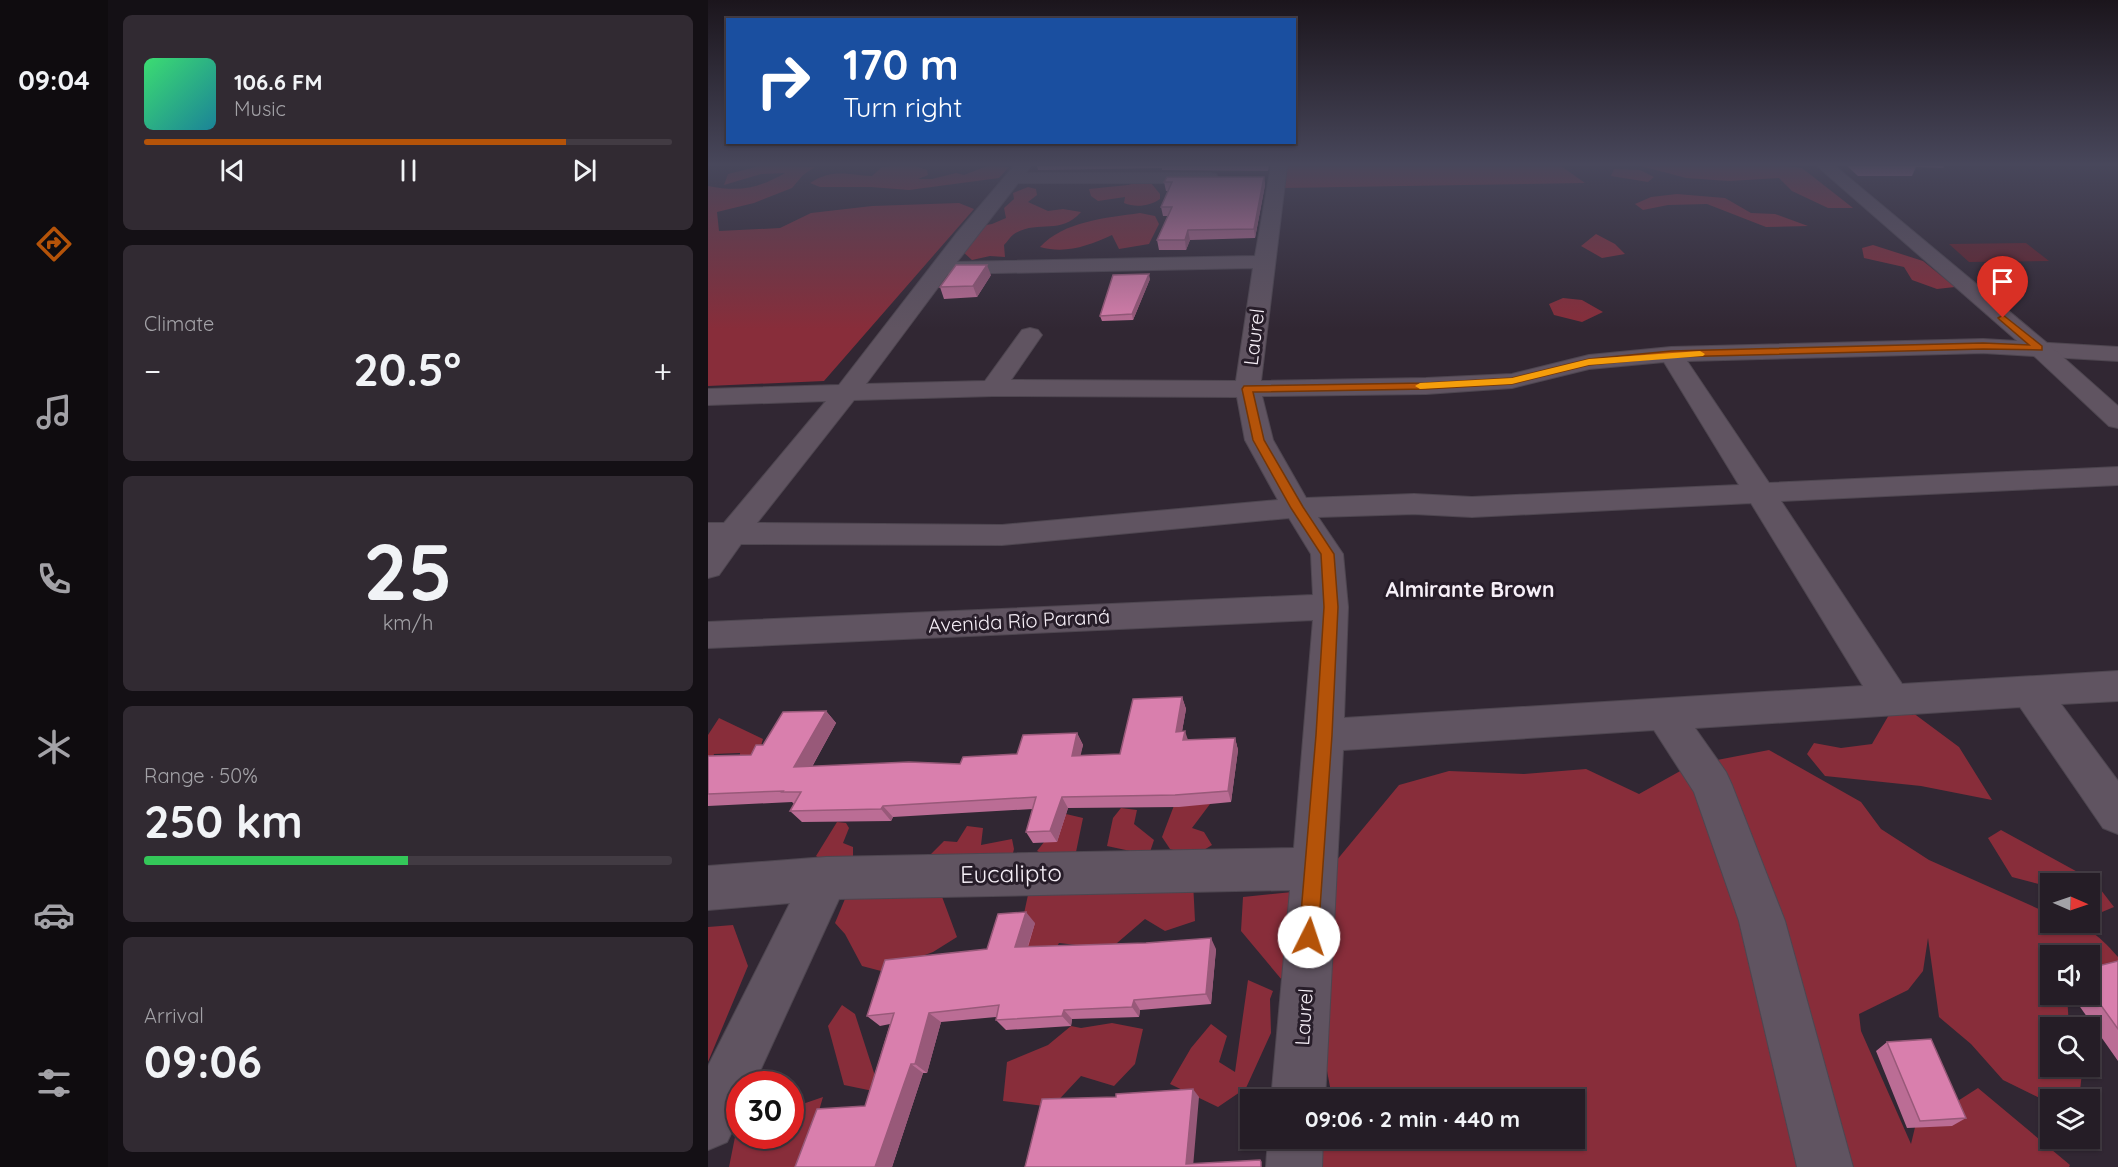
<!DOCTYPE html>
<meta charset="utf-8">
<style>
:root{--surface:#251d26;--page:#312a32;--text:#f1f3f6;--muted:#a3a2a7;--line:#423b43;--accent:#b45309}
body{margin:0;font-family:Quicksand,sans-serif;background:var(--page);color:var(--text);height:100vh;display:flex;flex-direction:column;font-size:22px;white-space:nowrap}
*{box-sizing:border-box;margin:0}
p{font-size:20px;color:var(--muted)}
.icon{flex:none;width:33px;height:33px;fill:none;stroke:currentColor;stroke-width:2;stroke-linecap:round;stroke-linejoin:round}
.map{position:relative;flex:1;overflow:hidden}
.details{display:flex;flex-direction:column;gap:15px;padding:15px;background:#141015;width:600px}
.details>*{flex:none}
.guide{position:absolute;left:18px;top:18px;width:570px;height:126px;border-radius:0px;box-shadow:0 2px 4px #0004,0 0 0 2px var(--line);background:#1a4fa0;color:#fff;overflow:hidden}
.needle{width:39px;rotate:92deg}
.buttons{position:absolute;left:1332px;top:873px;display:grid;gap:12px}
.buttons a{display:grid;place-items:center;width:60px;height:60px;border-radius:0px;background:var(--surface);box-shadow:0 2px 4px #0004,0 0 0 2px var(--line);font-size:30px}
.speed{position:absolute;left:18px;top:1071px;display:flex;gap:12px;font-size:30px;font-weight:700;text-align:center}
.speed>*{display:grid;place-content:center;width:78px;height:78px;border-radius:50%;background:var(--surface);box-shadow:0 2px 4px #0004,0 0 0 2px var(--line);line-height:1}
.speed .limit{border:9px solid #d22;background:#fff;color:#111}
.pin{position:absolute;display:grid;place-items:center;width:51px;height:51px;color:#fff;margin:-62px -26px;border-radius:50% 50% 50% 0;rotate:-45deg;box-shadow:0 0 6px #0007}
.pin .icon{rotate:45deg}
.me{position:absolute;width:66px;margin:-33px;rotate:4deg;stroke-linejoin:round;filter:drop-shadow(0 0 4px #0008)}
.turn{display:flex;align-items:center;gap:21px;height:126px;padding:0 18px;font-size:27px}
.turn .icon{width:78px;height:78px;stroke-width:2.5}
.turn b{display:block;font-size:42px;line-height:51px}
.big{font-size:45px;font-weight:700;line-height:1.1}
.details .card{flex:1;display:flex;flex-direction:column;justify-content:center;gap:9px;min-width:0;padding:0 21px;border-radius:9px;background:var(--page)}
.details .dial{align-items:center;gap:0}
.dial b{font-size:78px;line-height:1}
.song{display:flex;align-items:center;gap:18px}
.cover{width:72px;height:72px;border-radius:9px;background:linear-gradient(135deg,hsl(140 70% 55%),hsl(190 70% 35%))}
.played{height:6px;border-radius:3px;background:linear-gradient(90deg,var(--accent) 80%,var(--line) 80%)}
.keys{display:flex;justify-content:space-around;direction:ltr}
.heat{display:flex;justify-content:space-between;align-items:center;font-size:33px;direction:ltr}
.charge{height:9px;border-radius:4px;background:linear-gradient(90deg,#34c759 50%,var(--line) 0)}
.trip{position:absolute;left:532px;top:1089px;width:345px;height:60px;border-radius:0px;background:var(--surface);box-shadow:0 2px 4px #0004,0 0 0 2px var(--line);font-weight:700;line-height:60px;text-align:center}
main{display:flex;flex:1;min-height:0}
.menu{display:flex;flex-direction:column;width:108px;justify-content:space-around;align-items:center;background:#0f0c0f;color:var(--muted)}
.menu .icon{width:42px;height:42px}
.menu .selected{color:var(--accent)}
.menu b{font-size:27px;color:var(--text)}
.map>svg:first-child{display:block}
.green{fill:#67202a}
.forest{fill:#882d3a}
.lines{fill:none;stroke-linecap:round;stroke-linejoin:round}
.street-casing{stroke:#4e4650;stroke-width:2}
.secondary-casing{stroke:#4e4650;stroke-width:2}
.street{fill:#605461;fill-rule:evenodd}
.secondary{fill:#605461;fill-rule:evenodd}
.wall{fill:#bb6d95}
.shaded-wall{fill:#985979}
.building{fill:#d97fad;stroke:#985979;stroke-width:1.5}
.route{fill:#b45309;stroke:#753606;stroke-width:1.5}
.slow{fill:#f59e0b}
.labels{text-anchor:middle;stroke-width:6;stroke-linejoin:round;paint-order:stroke}
.street-label{font-size:20px;fill:#f6eff7;stroke:#271d29}
.neighbourhood-label{font-size:21px;font-weight:bold;fill:#f6eff7;stroke:#271d29}
.near-street-label{font-size:24px;fill:#f6eff7;stroke:#271d29}
</style>
<main>
<nav class="menu">
<b>09:04</b>
<svg class="icon selected" aria-label="directions" viewBox="0 0 24 24"><path d="M12 3l9 9-9 9-9-9zM9 14v-3h6M13 9l2 2-2 2"/></svg>
<svg class="icon" aria-label="music" viewBox="0 0 24 24"><path d="M9 18V5l10-2v13"/><circle cx="6" cy="18" r="3"/><circle cx="16" cy="16" r="3"/></svg>
<svg class="icon" aria-label="phone" viewBox="0 0 24 24"><path d="M5 4h4l2 5-3 2q2 4 5 5l2-3 5 2v4C11 20 4 13 5 4z"/></svg>
<svg class="icon" aria-label="climate" viewBox="0 0 24 24"><path d="M12 3v18M4 7l16 10M4 17L20 7"/></svg>
<svg class="icon" aria-label="car" viewBox="0 0 24 24"><path d="M5 17H2v-5l4-1 3-4h7l3 4 3 1v5h-3M9 17h6M6 11h13"/><circle cx="7" cy="17" r="2"/><circle cx="17" cy="17" r="2"/></svg>
<svg class="icon" aria-label="filters" viewBox="0 0 24 24"><path d="M4 7h16M4 17h16"/><circle cx="9" cy="7" r="2"/><circle cx="15" cy="17" r="2"/></svg>
</nav>
<section class="details">
<div class="card">
<div class="song"><i class="cover"></i><div><b>106.6 FM</b><p>Music</p></div></div>
<div class="played"></div>
<div class="keys"><svg class="icon" aria-label="previous" viewBox="0 0 24 24"><path d="M18 5L8 12l10 7zM5 5v14"/></svg><svg class="icon" aria-label="pause" viewBox="0 0 24 24"><path d="M8 5v14M16 5v14"/></svg><svg class="icon" aria-label="next" viewBox="0 0 24 24"><path d="M6 5l10 7-10 7zM19 5v14"/></svg></div>
</div>
<div class="card"><p>Climate</p>
<div class="heat"><a>−</a><b class="big">20.5°</b><a>+</a></div>
</div>
<div class="card dial"><b>25</b><p>km/h</p></div>
<div class="card"><p>Range · 50%</p><b class="big">250 km</b><div class="charge"></div></div>
<div class="card"><p>Arrival</p><b class="big">09:06</b></div>
</section>
<div class="map">
<svg width="1410" height="1167" viewBox="0 0 1410 1167">
<rect width="100%" height="100%" fill="#312733"/>
<path class="green" d="M 1318,243 L 1341,261 L 1261,262 L 1241,244 Z"/>
<path class="forest" d="M 52,166 L 107,167 L 95,175 L 84,188 L 46,203 L 9,212 L 11,231 L 72,228 L 103,213 L 164,206 L 251,203 L 266,209 L 116,381 L 0,386 L 0,186 C 32,192 49,189 77,173 L 53,174 L 16,185 L 20,174 Z
M 190,166 L 207,166 L 219,170 L 220,175 L 210,179 L 224,179 L 248,173 L 256,175 L 279,166 L 301,167 L 291,178 L 201,190 L 163,187 L 112,187 L 102,183 C 125,168 139,175 164,176 L 174,167 Z
M 576,166 L 853,166 L 877,183 L 574,188 Z
M 933,166 L 1076,166 L 1094,168 L 1145,208 L 1120,208 L 1084,191 L 1071,178 L 1021,181 L 978,178 Z
M 906,169 L 932,170 L 946,177 L 940,182 L 903,176 Z
M 430,182 L 443,183 L 452,194 L 452,199 C 442,206 428,208 416,203 L 417,197 L 390,201 L 383,196 L 381,189 L 420,185 Z
M 320,187 L 328,189 L 329,195 L 320,202 L 340,211 L 355,209 L 373,212 C 352,236 330,219 306,234 C 302,237 299,242 296,245 L 297,257 L 282,256 L 264,260 L 254,251 L 266,227 L 284,224 L 298,218 L 296,208 L 306,199 L 305,193 Z
M 969,194 L 1017,198 L 1043,213 L 1067,214 L 1100,226 L 1058,227 L 999,204 L 960,205 L 935,210 L 927,204 L 943,197 Z
M 432,213 L 447,216 L 451,224 L 441,244 L 411,249 L 404,235 C 380,246 358,254 332,247 C 356,221 398,218 432,213 Z
M 888,234 L 907,244 L 917,254 L 894,258 L 873,246 Z
M 1165,245 L 1215,261 L 1247,287 L 1229,289 L 1204,280 L 1196,267 L 1156,258 L 1154,248 Z
M 855,298 L 874,300 L 895,312 L 874,322 L 846,315 L 841,304 Z
M 1189,701 L 1251,747 L 1284,800 L 1213,786 L 1117,776 L 1099,754 L 1106,743 L 1133,748 L 1164,744 Z
M 11,718 L 55,739 L 47,766 L 32,777 L 32,753 L 6,754 L 0,771 L 0,735 Z
M 1061,750 L 1153,802 L 1173,829 L 1221,860 L 1342,914 L 1342,922 C 1377,923 1388,932 1410,957 L 1410,977 L 1382,972 L 1382,956 L 1342,956 L 1342,994 L 1359,995 L 1361,1027 L 1342,1028 L 1342,1066 L 1373,1067 L 1374,1073 L 1371,1099 L 1342,1100 L 1342,1103 L 1295,1080 L 1263,1044 L 1231,1017 L 1220,938 L 1215,971 L 1200,990 L 1151,1014 L 1153,1031 L 1203,1144 L 1209,1119 L 1245,1104 L 1270,1088 L 1362,1165 L 1361,1167 L 608,1167 L 614,1139 L 867,1138 L 867,1100 L 621,1099 L 623,1092 L 610,1023 L 533,931 L 535,897 L 604,890 L 691,785 L 741,771 L 816,774 L 878,769 L 931,794 L 983,765 Z
M 487,792 L 502,804 L 484,828 L 496,832 L 504,845 L 486,856 L 462,849 L 454,837 L 470,795 Z
M 413,808 L 429,810 L 426,824 L 446,840 L 441,855 L 399,846 L 405,818 Z
M 358,814 L 375,818 L 368,852 C 355,856 341,858 329,851 Z
M 129,822 L 138,823 L 141,828 L 135,843 L 145,847 L 145,862 L 114,860 L 108,856 Z
M 259,826 L 275,828 L 273,845 L 304,839 L 306,849 L 303,861 L 222,855 L 236,841 L 249,842 Z
M 1293,830 L 1386,881 L 1406,907 L 1382,917 L 1382,884 L 1342,884 L 1342,887 L 1304,877 L 1280,838 Z
M 323,881 L 485,882 L 487,921 L 457,931 L 437,919 L 402,949 L 351,943 L 332,976 L 304,969 Z
M 230,886 L 249,937 L 225,952 L 173,971 L 154,966 L 137,934 L 127,923 L 139,894 Z
M 25,925 L 40,966 L 0,1062 L 0,927 Z
M 540,980 L 565,991 L 562,999 L 563,1033 L 538,1088 L 510,1107 L 462,1084 L 483,1048 L 503,1024 L 519,1036 L 511,1062 L 527,1072 Z
M 134,1005 L 147,1014 L 168,1079 L 165,1091 L 136,1085 L 120,1026 Z
M 404,1023 L 435,1029 L 427,1064 L 406,1086 L 373,1076 L 344,1107 L 295,1101 L 299,1062 L 340,1045 L 363,1026 L 373,1028 Z
M 43,1071 L 73,1080 L 72,1084 L 32,1084 L 32,1136 L 82,1136 L 83,1108 L 115,1097 L 100,1148 L 112,1167 L 21,1167 L 29,1127 L 14,1094 Z"/>
<g class="lines">
<g class="street-casing">
<path id="street" d="M 306,166 L 323,166 L 318,173 L 502,173 L 508,174 L 510,178 L 508,182 L 502,183 L 310,183 L 249,262 L 547,256 L 563,166 L 579,166 L 553,381 L 718,378 L 804,374 L 881,355 L 963,347 L 1275,339 L 1410,347 L 1410,361 L 1275,353 L 979,361 L 1061,483 L 1410,467 L 1410,485 L 1073,501 L 1194,684 L 1410,671 L 1410,701 L 1353,704 L 1410,781 L 1410,834 L 1395,828 L 1312,707 L 987,728 L 1018,772 L 1024,785 L 1077,921 L 1145,1167 L 1089,1167 L 1031,921 L 986,792 L 946,730 L 635,750 L 617,1100 L 563,1100 L 582,890 L 131,899 L 46,1084 L 32,1084 L 32,1115 L 19,1142 L 0,1150 L 0,1066 L 82,903 L 0,910 L 0,866 L 118,857 L 586,848 L 605,620 L 0,648 L 0,622 L 605,595 L 603,554 L 581,518 L 294,545 L 33,544 L 11,575 L 0,578 L 0,523 L 16,523 L 118,401 L 0,405 L 0,389 L 131,385 L 248,234 ZM 545,268 L 528,381 L 303,380 L 334,335 L 330,330 L 322,328 L 314,330 L 277,381 L 158,384 L 240,274 ZM 956,362 L 1031,485 L 764,497 L 706,494 L 598,498 L 565,440 L 554,396 L 718,394 L 804,388 L 881,369 ZM 285,396 L 529,397 L 537,440 L 570,500 L 294,525 L 49,523 L 146,400 ZM 1043,503 L 1155,686 L 636,718 L 640,607 L 635,554 L 610,517 L 706,514 L 764,517 Z
M 560,1138 L 615,1138 L 614,1167 L 558,1167 Z"/>
</g>
<g class="secondary-casing">
<path id="secondary" d="M 1109,166 L 1127,166 L 1339,343 L 1410,406 L 1410,428 L 1401,426 L 1323,353 Z"/>
</g>
<use href="#street" class="street"/>
<use href="#secondary" class="secondary"/>
</g>
<path class="wall" d="M 329,166 L 561,166 L 560,171 L 454,170 L 454,168 L 330,170 Z
M 1139,166 L 1236,166 L 1235,168 L 1208,167 L 1204,176 L 1150,176 Z
M 556,177 L 557,185 L 547,238 L 482,240 L 478,250 L 451,250 L 449,240 L 460,216 L 455,216 L 453,207 L 460,191 L 458,191 L 456,182 Z
M 283,275 L 269,297 L 236,299 L 232,287 Z
M 442,279 L 425,320 L 394,321 L 392,316 Z
M 474,697 L 478,709 L 474,731 L 480,740 L 527,738 L 530,750 L 523,802 L 471,807 L 360,808 L 349,842 L 325,843 L 318,832 L 325,809 L 185,817 L 183,821 L 94,822 L 82,811 L 86,804 L 84,802 L 0,806 L 0,756 L 43,755 L 118,711 L 128,723 L 104,767 L 252,764 L 309,754 L 369,733 L 375,745 L 372,755 L 412,754 Z
M 327,923 L 320,947 L 508,949 L 503,1004 L 432,1010 L 431,1017 L 364,1019 L 363,1026 L 298,1030 L 288,1020 L 288,1017 L 233,1022 L 219,1073 L 215,1073 L 184,1167 L 87,1167 L 157,1106 L 182,1024 L 172,1026 L 159,1016 Z
M 1410,961 L 1410,1061 L 1363,994 L 1382,994 L 1382,968 Z
M 1179,1042 L 1258,1118 L 1244,1126 L 1199,1128 L 1168,1051 Z"/>
<path class="shaded-wall" d="M 556,177 L 557,185 L 547,238 L 546,229 Z
M 480,230 L 482,240 L 478,250 L 477,240 Z
M 279,265 L 283,275 L 269,297 L 265,286 Z
M 441,274 L 442,279 L 425,320 L 424,314 Z
M 474,697 L 478,709 L 472,743 L 468,732 Z
M 118,711 L 128,723 L 97,779 L 86,767 Z
M 477,731 L 481,743 L 475,740 Z
M 369,733 L 375,745 L 370,767 L 364,756 Z
M 527,738 L 530,750 L 523,802 L 520,791 Z
M 354,797 L 360,808 L 349,842 L 342,831 Z
M 175,806 L 185,817 L 183,821 L 173,809 Z
M 318,912 L 327,923 L 316,958 L 307,947 Z
M 503,938 L 508,949 L 503,1004 L 498,994 Z
M 426,1000 L 432,1010 L 431,1017 L 424,1007 Z
M 356,1010 L 364,1019 L 363,1026 L 354,1016 Z
M 221,1013 L 233,1022 L 219,1073 L 207,1064 Z
M 203,1064 L 215,1073 L 184,1167 L 167,1167 Z
M 485,1089 L 491,1097 L 485,1167 L 478,1164 Z"/>
<path class="building" d="M 459,177 L 556,177 L 546,229 L 480,230 L 477,240 L 449,240 L 464,207 L 453,207 L 464,182 L 456,182 Z
M 248,265 L 279,265 L 265,286 L 232,287 Z
M 441,274 L 424,314 L 392,316 L 405,275 Z
M 474,697 L 468,732 L 477,731 L 475,740 L 527,738 L 520,791 L 467,795 L 354,797 L 342,831 L 318,832 L 328,797 L 175,806 L 173,809 L 82,811 L 93,792 L 74,792 L 75,791 L 0,794 L 0,756 L 43,755 L 48,745 L 55,745 L 75,712 L 118,711 L 86,767 L 201,762 L 252,764 L 255,757 L 309,754 L 315,735 L 369,733 L 364,756 L 412,754 L 425,699 Z
M 318,912 L 307,947 L 438,943 L 503,938 L 498,994 L 426,1000 L 424,1007 L 356,1010 L 354,1016 L 288,1020 L 291,1005 L 221,1013 L 207,1064 L 203,1064 L 167,1167 L 87,1167 L 109,1109 L 157,1106 L 186,1013 L 159,1016 L 177,960 L 279,949 L 290,914 Z
M 1410,961 L 1410,1029 L 1382,990 L 1382,968 Z
M 1223,1039 L 1258,1118 L 1212,1121 L 1179,1042 Z
M 485,1089 L 478,1164 L 552,1160 L 553,1162 L 553,1167 L 317,1167 L 334,1099 L 408,1097 L 408,1094 Z"/>
<linearGradient id="sky" x2="0" y2="1"><stop stop-color="#1b151c"/><stop offset="0.5" stop-color="#48475b"/><stop offset="1" stop-color="#48475b" stop-opacity="0"/></linearGradient>
<rect width="1410" height="329" fill="url(#sky)"/>
<path class="route" d="M 1295,315 L 1334,346 L 1334,350 L 1275,349 L 963,357 L 881,365 L 804,384 L 718,389 L 545,392 L 556,440 L 595,507 L 626,554 L 630,607 L 624,735 L 610,937 L 607,944 L 601,946 L 594,944 L 591,937 L 608,735 L 616,607 L 613,554 L 583,508 L 545,440 L 534,389 L 536,386 L 718,383 L 804,378 L 881,359 L 963,351 L 1275,343 L 1321,345 L 1292,320 L 1290,318 Z"/>
<path class="slow" d="M 992,351 L 997,354 L 995,356 L 881,365 L 804,384 L 712,389 L 707,386 L 712,383 L 804,378 L 881,359 Z"/>
<g class="labels">
<g class="street-label">
<text transform="translate(546 337) rotate(-83)" y="7">Laurel</text>
<text transform="translate(311 621) rotate(-3)" y="7">Avenida Río Paraná</text>
<text transform="translate(596 1017) rotate(-86)" y="7">Laurel</text>
</g>
<g class="neighbourhood-label">
<text x="762" y="597">Almirante Brown</text>
</g>
<g class="near-street-label">
<text transform="translate(303 874) rotate(-1)" y="8">Eucalipto</text>
</g>
</g>
</svg>
<div class="buttons">
<a><svg class="needle" viewBox="-14 -14 28 28"><path d="M0-13l5 13h-10z" fill="#e53935"/><path d="M0 13l5-13h-10z" fill="#a3a2a7"/></svg></a>
<a><svg class="icon" aria-label="sound" viewBox="0 0 24 24"><path d="M4 9h4l5-4v14l-5-4H4zM17 9q2 3 0 6"/></svg></a>
<a><svg class="icon" aria-label="search" viewBox="0 0 24 24"><circle cx="10" cy="10" r="6"/><path d="M15 15l6 6"/></svg></a>
<a><svg class="icon" aria-label="layers" viewBox="0 0 24 24"><path d="M12 4l9 5-9 5-9-5zM3 14l9 5 9-5"/></svg></a>
</div>
<div class="speed"><div class="limit">30</div></div>
<div class="pin" style="left:1295px;top:318px;background:#d93025"><svg class="icon" aria-label="arrive" viewBox="0 0 24 24"><path d="M6 21V4h12l-3 4 3 4H6"/></svg></div>
<svg class="me" style="left:601px;top:937px" viewBox="-20 -20 40 40"><circle r="19" fill="#fff"/><path d="M0-13L10 11 0 6-10 11z" fill="#b45309"/></svg>
<div class="trip">09:06 · 2 min · 440 m</div>
<div class="guide">
<div class="turn"><svg class="icon" aria-label="right" viewBox="0 0 24 24"><path d="M7 20v-9h11M14 6l5 5-5 5"/></svg><div><b>170 m</b>Turn right</div></div>
</div>
</div>
</main>
